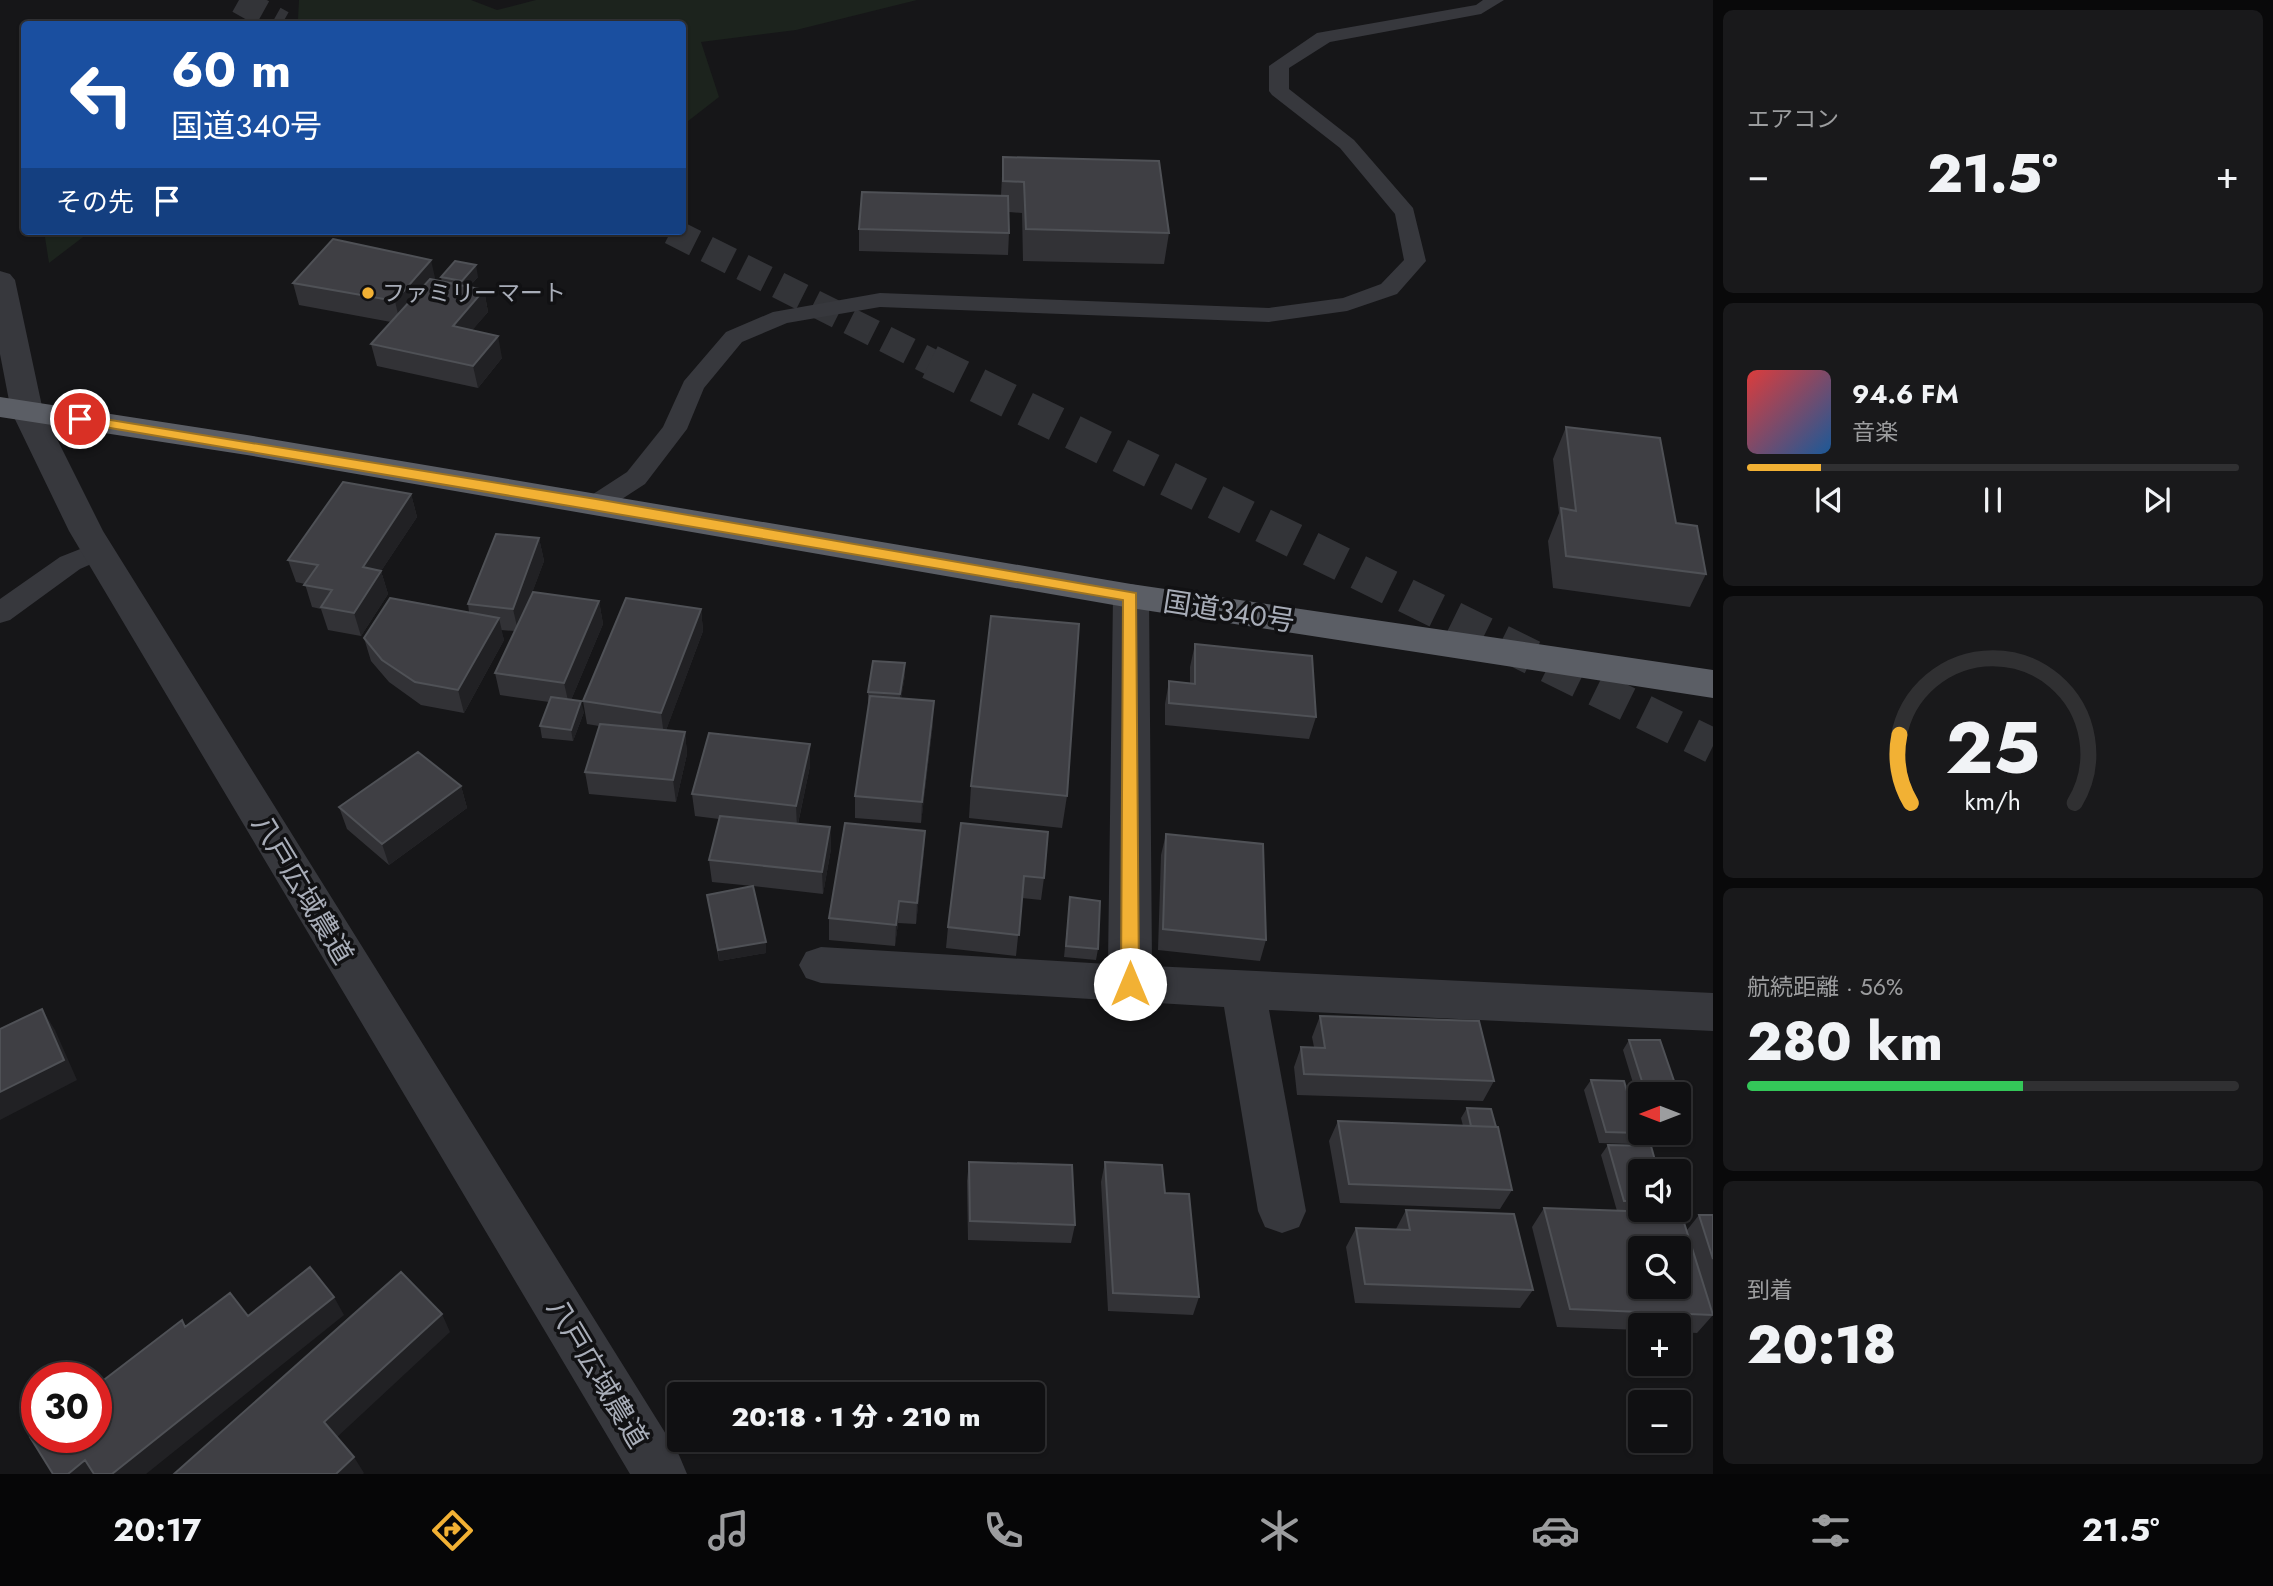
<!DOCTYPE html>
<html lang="ja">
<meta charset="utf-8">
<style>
:root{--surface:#101012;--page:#19191b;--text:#f1f3f6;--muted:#9c9d9f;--line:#303032;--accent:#f2b134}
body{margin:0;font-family:Jost,"Noto Sans JP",sans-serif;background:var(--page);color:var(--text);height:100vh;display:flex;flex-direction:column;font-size:26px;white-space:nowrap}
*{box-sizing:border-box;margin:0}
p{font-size:23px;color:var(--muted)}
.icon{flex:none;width:38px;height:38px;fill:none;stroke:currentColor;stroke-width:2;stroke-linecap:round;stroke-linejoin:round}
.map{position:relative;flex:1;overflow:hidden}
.side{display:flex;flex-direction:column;gap:10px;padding:10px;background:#09090a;width:560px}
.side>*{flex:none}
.hud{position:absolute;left:21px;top:21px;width:665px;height:214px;border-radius:7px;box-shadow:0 2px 5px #0004,0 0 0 2px var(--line);background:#1a4fa0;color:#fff;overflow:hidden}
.needle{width:46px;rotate:270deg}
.buttons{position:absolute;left:1628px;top:1082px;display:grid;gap:14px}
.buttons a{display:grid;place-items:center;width:63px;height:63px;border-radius:7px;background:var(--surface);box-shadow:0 2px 5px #0004,0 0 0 2px var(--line);font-size:35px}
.speed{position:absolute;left:21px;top:1362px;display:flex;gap:14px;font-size:35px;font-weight:700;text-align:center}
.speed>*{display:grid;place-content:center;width:91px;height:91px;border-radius:50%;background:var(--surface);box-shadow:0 2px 5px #0004,0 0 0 2px var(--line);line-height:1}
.speed .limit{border:10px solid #d22;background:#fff;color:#111}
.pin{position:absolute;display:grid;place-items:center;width:60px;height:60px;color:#fff;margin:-30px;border:4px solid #fff;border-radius:50%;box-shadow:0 2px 7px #0007}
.me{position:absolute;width:77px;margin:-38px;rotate:0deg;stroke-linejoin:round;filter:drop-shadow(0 0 5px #0008)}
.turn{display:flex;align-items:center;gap:24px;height:147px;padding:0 35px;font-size:32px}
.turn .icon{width:91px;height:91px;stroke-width:2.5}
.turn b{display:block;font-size:49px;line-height:60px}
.then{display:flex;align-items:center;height:66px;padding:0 35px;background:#0003;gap:14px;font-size:26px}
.big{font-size:52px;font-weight:800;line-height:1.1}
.side .card{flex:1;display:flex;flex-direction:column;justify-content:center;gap:10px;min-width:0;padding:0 24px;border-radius:10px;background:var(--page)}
.side .dial{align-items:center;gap:0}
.dial svg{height:182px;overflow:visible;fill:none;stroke:var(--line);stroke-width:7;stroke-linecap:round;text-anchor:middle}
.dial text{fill:var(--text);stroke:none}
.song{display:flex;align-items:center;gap:21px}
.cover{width:84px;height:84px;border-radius:10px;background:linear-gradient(135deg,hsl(0 70% 55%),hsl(210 70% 35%))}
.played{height:7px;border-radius:4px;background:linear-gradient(90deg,var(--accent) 15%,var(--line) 15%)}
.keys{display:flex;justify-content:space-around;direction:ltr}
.heat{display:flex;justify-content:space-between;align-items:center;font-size:38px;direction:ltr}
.charge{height:10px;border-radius:5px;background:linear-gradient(90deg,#34c759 56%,var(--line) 0)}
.trip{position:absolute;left:667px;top:1382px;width:378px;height:70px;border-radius:7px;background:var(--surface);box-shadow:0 2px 5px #0004,0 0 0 2px var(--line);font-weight:800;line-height:70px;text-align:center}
.dock{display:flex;height:112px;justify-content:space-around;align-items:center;background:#060607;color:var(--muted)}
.dock .icon{width:49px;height:49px}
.dock .current{color:var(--accent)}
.dock b{font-size:32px;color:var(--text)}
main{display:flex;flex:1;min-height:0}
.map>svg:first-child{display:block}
.green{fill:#1c231d}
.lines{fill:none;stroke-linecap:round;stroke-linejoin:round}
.motorway-tunnel-far1{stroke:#333438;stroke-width:27;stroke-dasharray:27 13;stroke-linecap:butt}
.motorway-tunnel{stroke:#333438;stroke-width:35;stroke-dasharray:35 18;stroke-linecap:butt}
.service{fill:#37383d;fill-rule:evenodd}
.minor{fill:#37383d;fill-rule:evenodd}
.tertiary{fill:#37383d;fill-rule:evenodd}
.trunk{fill:#5b5e65;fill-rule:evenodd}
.wall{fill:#323236}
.shaded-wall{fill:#212124}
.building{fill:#3f3f44;stroke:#4f5156;stroke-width:2;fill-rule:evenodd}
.route{fill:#f2b134;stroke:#9d7322;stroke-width:2}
.poi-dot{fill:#f2b134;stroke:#111113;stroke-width:2.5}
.labels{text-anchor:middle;stroke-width:7;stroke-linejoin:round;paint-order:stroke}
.far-poi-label{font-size:23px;fill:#a8adb8;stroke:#111113;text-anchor:start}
.street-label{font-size:28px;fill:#a8adb8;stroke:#111113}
</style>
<main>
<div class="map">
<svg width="1713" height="1474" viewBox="0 0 1713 1474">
<rect width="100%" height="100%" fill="#161618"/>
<path class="green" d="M 299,0 L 471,0 L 497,10 L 536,0 L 917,0 L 796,30 L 701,42 L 719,97 L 683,125 L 682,24 L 308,24 L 298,19 Z
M 44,231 L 91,231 L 49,263 Z"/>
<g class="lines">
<path class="motorway-tunnel-far1" d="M 239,0 L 282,24
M 671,231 L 933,363"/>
<path class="motorway-tunnel" d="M 930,362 L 1713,746"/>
<path class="service" d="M 1483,0 L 1504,0 L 1481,14 L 1330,42 L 1289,68 L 1289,89 L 1354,140 L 1413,208 L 1426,261 L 1397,294 L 1347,311 L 1269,322 L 880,307 L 787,323 L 742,342 L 704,388 L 687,429 L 645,484 L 605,510 L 596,512 L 587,510 L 583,504 L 587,498 L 627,472 L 663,427 L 684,381 L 726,332 L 773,312 L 880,293 L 1269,308 L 1343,298 L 1381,284 L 1404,260 L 1395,214 L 1340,148 L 1272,95 L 1269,91 L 1269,66 L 1317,33 L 1476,5 Z
M 98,542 L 107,545 L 111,551 L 107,557 L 80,569 L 10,620 L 0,623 L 0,599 L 60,557 Z"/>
<path class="minor" d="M 1131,584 L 1144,587 L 1149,596 L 1152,966 L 1713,993 L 1713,1031 L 1269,1010 L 1306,1211 L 1299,1227 L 1282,1233 L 1265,1227 L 1258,1211 L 1224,1007 L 821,983 L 806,978 L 799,965 L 806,952 L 821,947 L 1108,964 L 1113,596 L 1118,587 Z"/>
<path class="tertiary" d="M 0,271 L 10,274 L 15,280 L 43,411 L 103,531 L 679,1455 L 687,1474 L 630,1474 L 69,531 L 11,411 L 0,354 Z"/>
<path class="trunk" d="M 0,397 L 247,435 L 1131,584 L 1713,670 L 1713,698 L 1131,608 L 247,455 L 0,417 Z"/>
</g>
<path class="wall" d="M 1003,157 L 1169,233 L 1164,264 L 1023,261 L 1022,213 L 1009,212 L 1009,233 L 1008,255 L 859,251 L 859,229 L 1001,195 Z
M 441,277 L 478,277 L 469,287 L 484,290 L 488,312 L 472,330 L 502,358 L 478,388 L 377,366 L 371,344 L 391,322 L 299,305 L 293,283 L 435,280 L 442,282 Z
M 1566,427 L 1676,523 L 1706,574 L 1690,607 L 1553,588 L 1548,541 L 1559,513 L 1553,459 Z
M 411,494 L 417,517 L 381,571 L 388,594 L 361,636 L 328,630 L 321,609 L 312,607 L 305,584 L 296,582 L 288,560 Z
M 539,538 L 544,561 L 530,598 L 599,601 L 603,624 L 571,700 L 584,712 L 573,741 L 542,738 L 540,726 L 549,702 L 500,695 L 495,673 L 515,631 L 501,630 L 504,640 L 464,713 L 421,705 L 389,682 L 371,661 L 364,638 L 469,612 L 468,604 Z
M 701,609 L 703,631 L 666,730 L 685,732 L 687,754 L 676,802 L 589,794 L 585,772 L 599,726 L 587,724 L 583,701 Z
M 1195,644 L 1316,717 L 1309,739 L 1165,725 L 1165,704 L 1169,681 L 1190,683 L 1190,667 Z
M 905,663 L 905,675 L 901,698 L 933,723 L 921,823 L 855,818 L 855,796 L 869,703 L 868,703 L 868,692 Z
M 810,766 L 798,824 L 830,827 L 831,849 L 823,894 L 753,886 L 766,942 L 766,953 L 719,961 L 707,895 L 753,886 L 712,882 L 709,860 L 719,819 L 695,816 L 692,794 Z
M 461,786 L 467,808 L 389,865 L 347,829 L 339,807 Z
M 971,786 L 1067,796 L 1062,828 L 969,818 Z
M 961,823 L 1044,878 L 1041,900 L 1022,898 L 1016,956 L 946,948 L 948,927 Z
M 925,831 L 924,852 L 916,924 L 898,923 L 895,946 L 829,940 L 829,918 Z
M 1166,834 L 1266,940 L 1260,961 L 1158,950 L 1161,855 Z
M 1070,897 L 1098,949 L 1096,960 L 1064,957 Z
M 1320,1016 L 1494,1081 L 1483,1101 L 1297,1095 L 1294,1067 L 1301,1047 L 1314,1047 L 1312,1037 Z
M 1629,1040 L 1660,1040 L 1685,1113 L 1678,1122 L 1678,1094 L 1640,1094 L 1640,1106 L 1623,1050 Z
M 1591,1080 L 1639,1133 L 1632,1144 L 1599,1143 L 1584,1090 Z
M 1467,1108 L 1512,1190 L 1500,1209 L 1340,1203 L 1329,1141 L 1338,1121 L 1463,1126 L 1461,1118 Z
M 1608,1145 L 1640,1171 L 1640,1209 L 1662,1209 L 1660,1211 L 1617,1211 L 1687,1230 L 1699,1215 L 1713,1215 L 1713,1315 L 1697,1333 L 1678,1332 L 1678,1325 L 1640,1325 L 1640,1330 L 1557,1327 L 1532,1227 L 1544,1208 L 1617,1211 L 1601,1155 Z
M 969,1162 L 1075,1225 L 1071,1243 L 968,1240 L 967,1181 Z
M 1105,1162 L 1165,1193 L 1199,1297 L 1193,1315 L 1108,1311 L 1101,1182 Z
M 1406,1210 L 1533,1290 L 1520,1308 L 1355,1303 L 1346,1247 L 1356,1228 L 1396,1229 Z"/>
<path class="shaded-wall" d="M 431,260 L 436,282 L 400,323 L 395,301 Z
M 476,265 L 478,277 L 464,292 L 462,281 Z
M 484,290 L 488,312 L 457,348 L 453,326 Z
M 498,336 L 502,358 L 478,388 L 473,366 Z
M 411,494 L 417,517 L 381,571 L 388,594 L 361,636 L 354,613 L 363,567 Z
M 539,538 L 544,561 L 518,631 L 513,609 Z
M 599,601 L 603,624 L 569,705 L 564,683 Z
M 701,609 L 703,631 L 664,736 L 661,713 Z
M 499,618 L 504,640 L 464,713 L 458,690 Z
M 905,663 L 905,675 L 900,706 L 900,694 Z
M 581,701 L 584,712 L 573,741 L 571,730 Z
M 934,701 L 933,723 L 921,823 L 922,802 Z
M 685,732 L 687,754 L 676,802 L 673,780 Z
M 810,744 L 810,766 L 797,828 L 796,806 Z
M 461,786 L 467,808 L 389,865 L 382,844 Z
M 830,827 L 831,849 L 823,894 L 822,872 Z
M 925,831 L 924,852 L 916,924 L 917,903 Z
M 899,901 L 898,923 L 895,946 L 896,925 Z
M 766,942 L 766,953 L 719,961 L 718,950 Z
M 42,1009 L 55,1030 L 77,1080 L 0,1120 L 0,1092 Z
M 334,1297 L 344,1315 L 146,1474 L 112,1474 Z
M 442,1314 L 450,1332 L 335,1439 L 324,1422 Z
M 354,1457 L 364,1473 L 363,1474 L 336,1474 Z
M 85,1460 L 98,1474 L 68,1474 Z"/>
<path class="building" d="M 1003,157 L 1159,161 L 1169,233 L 1026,229 L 1024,182 L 1003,181 Z
M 862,192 L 1008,196 L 1009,233 L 859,229 Z
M 333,239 L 431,260 L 395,301 L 293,283 Z
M 455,261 L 476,265 L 462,281 L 441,277 Z
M 430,279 L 484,290 L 453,326 L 498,336 L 473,366 L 371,344 Z
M 1566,427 L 1660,438 L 1676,523 L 1697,526 L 1706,574 L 1566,556 L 1561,508 L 1576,511 Z
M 343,482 L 411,494 L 363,567 L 381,571 L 354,613 L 321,607 L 332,590 L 304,585 L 318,565 L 288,560 Z
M 496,534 L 539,538 L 513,609 L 468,604 Z
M 533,592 L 599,601 L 564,683 L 495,673 Z
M 390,598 L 499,618 L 458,690 L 415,682 L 382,660 L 364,638 Z
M 626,598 L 701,609 L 661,713 L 583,701 Z
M 991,616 L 1079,624 L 1067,796 L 971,786 Z
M 1195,644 L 1312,656 L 1316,717 L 1169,703 L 1169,681 L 1195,684 Z
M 873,661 L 905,663 L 900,694 L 868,692 Z
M 870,696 L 934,701 L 922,802 L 855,796 Z
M 551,697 L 581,701 L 571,730 L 540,726 Z
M 600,724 L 685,732 L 673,780 L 585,772 Z
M 709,733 L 810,744 L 796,806 L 692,794 Z
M 418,752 L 461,786 L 382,844 L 339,807 Z
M 720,816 L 830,827 L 822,872 L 709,860 Z
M 845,823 L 925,831 L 917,903 L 899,901 L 896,925 L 829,918 Z
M 961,823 L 1048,832 L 1044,878 L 1024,876 L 1019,935 L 948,927 Z
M 1166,834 L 1263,844 L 1266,940 L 1163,929 Z
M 753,886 L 766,942 L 718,950 L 707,895 Z
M 1070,897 L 1100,901 L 1098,949 L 1066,946 Z
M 42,1009 L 64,1060 L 0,1092 L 0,1029 Z
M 1320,1016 L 1479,1021 L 1494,1081 L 1304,1074 L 1301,1047 L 1325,1048 Z
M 1629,1040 L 1660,1040 L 1685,1113 L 1678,1113 L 1678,1094 L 1646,1094 Z
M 1591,1080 L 1624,1081 L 1639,1133 L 1606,1132 Z
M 1467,1108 L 1491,1109 L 1496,1127 L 1471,1126 Z
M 1338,1121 L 1498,1127 L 1512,1190 L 1349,1184 Z
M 1608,1145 L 1651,1146 L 1658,1171 L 1640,1171 L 1640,1201 L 1624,1201 Z
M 969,1162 L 1072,1165 L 1075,1225 L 970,1221 Z
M 1105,1162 L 1162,1165 L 1165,1193 L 1189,1194 L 1199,1297 L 1113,1293 Z
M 1544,1208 L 1681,1213 L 1713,1315 L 1570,1309 ZM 1640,1248 L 1678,1248 L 1678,1286 L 1640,1286 Z
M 1406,1210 L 1514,1214 L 1533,1290 L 1365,1284 L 1356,1228 L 1410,1230 Z
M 1699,1215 L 1713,1215 L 1713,1259 Z
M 310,1267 L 334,1297 L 112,1474 L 94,1474 L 85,1460 L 68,1474 L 53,1474 L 30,1437 L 37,1432 L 37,1437 L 96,1437 L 96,1386 L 182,1320 L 185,1327 L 230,1293 L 248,1316 Z
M 401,1272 L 442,1314 L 324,1422 L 354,1457 L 336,1474 L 174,1474 Z"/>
<path class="route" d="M 80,415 L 596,499 L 1136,593 L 1139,984 L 1136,989 L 1123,989 L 1121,984 L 1123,600 L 75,422 L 73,419 Z"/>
<circle class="poi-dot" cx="368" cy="293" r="7"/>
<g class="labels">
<g class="far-poi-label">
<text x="382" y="301">ファミリーマート</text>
</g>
<g class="street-label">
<text transform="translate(1229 611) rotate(9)" y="10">国道340号</text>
<text transform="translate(303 889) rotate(59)" y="10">八戸広域農道</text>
<text transform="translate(598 1373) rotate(59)" y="10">八戸広域農道</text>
</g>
</g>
</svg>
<div class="buttons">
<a><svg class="needle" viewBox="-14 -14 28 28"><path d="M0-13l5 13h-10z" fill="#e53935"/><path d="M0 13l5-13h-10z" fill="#9c9d9f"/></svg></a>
<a><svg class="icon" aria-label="sound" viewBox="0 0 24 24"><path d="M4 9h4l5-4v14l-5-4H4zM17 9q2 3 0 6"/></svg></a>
<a><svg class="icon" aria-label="search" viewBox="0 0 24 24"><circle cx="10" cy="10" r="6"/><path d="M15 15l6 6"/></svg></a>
<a>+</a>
<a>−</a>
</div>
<div class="speed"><div class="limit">30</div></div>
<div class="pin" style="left:80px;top:419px;background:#d93025"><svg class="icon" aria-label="arrive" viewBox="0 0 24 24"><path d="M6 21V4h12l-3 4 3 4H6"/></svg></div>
<svg class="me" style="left:1130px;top:984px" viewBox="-20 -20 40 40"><circle r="19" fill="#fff"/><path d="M0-13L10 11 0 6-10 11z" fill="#f2b134"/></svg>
<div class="trip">20:18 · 1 分 · 210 m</div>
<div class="hud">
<div class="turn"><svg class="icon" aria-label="left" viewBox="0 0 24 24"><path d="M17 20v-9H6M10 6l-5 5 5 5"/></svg><div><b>60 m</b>国道340号</div></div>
<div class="then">その先<svg class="icon" aria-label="arrive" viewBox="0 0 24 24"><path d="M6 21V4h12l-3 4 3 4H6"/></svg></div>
</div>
</div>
<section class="side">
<div class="card"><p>エアコン</p>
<div class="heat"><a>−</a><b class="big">21.5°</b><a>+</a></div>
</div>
<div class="card">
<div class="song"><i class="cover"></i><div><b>94.6 FM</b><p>音楽</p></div></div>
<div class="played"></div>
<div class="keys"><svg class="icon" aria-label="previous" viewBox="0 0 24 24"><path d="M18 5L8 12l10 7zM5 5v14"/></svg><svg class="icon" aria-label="pause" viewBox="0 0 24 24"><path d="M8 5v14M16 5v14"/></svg><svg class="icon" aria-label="next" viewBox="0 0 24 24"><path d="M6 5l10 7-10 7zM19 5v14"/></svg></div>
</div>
<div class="card dial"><svg viewBox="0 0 100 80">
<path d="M14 69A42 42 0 1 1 86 69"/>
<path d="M14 69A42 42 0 0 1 9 39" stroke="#f2b134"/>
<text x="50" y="56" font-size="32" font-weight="700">25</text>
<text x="50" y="72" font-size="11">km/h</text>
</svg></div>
<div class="card"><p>航続距離 · 56%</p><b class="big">280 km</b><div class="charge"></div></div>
<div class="card"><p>到着</p><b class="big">20:18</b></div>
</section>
</main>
<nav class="dock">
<b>20:17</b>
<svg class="icon current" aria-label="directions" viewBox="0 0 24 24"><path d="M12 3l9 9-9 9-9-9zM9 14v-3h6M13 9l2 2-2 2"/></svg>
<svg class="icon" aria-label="music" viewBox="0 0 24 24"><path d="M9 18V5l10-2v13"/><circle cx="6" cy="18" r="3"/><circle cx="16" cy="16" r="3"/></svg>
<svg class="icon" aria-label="phone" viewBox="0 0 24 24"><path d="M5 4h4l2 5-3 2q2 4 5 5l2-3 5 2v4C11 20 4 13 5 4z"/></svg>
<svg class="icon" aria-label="climate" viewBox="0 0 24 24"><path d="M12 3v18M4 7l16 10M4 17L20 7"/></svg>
<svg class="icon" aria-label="car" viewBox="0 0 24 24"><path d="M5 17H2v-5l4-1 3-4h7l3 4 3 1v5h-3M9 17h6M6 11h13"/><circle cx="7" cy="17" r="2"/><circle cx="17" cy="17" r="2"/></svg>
<svg class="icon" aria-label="filters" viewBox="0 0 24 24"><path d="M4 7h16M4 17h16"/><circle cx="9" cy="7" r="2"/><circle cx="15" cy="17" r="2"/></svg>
<b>21.5°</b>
</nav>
